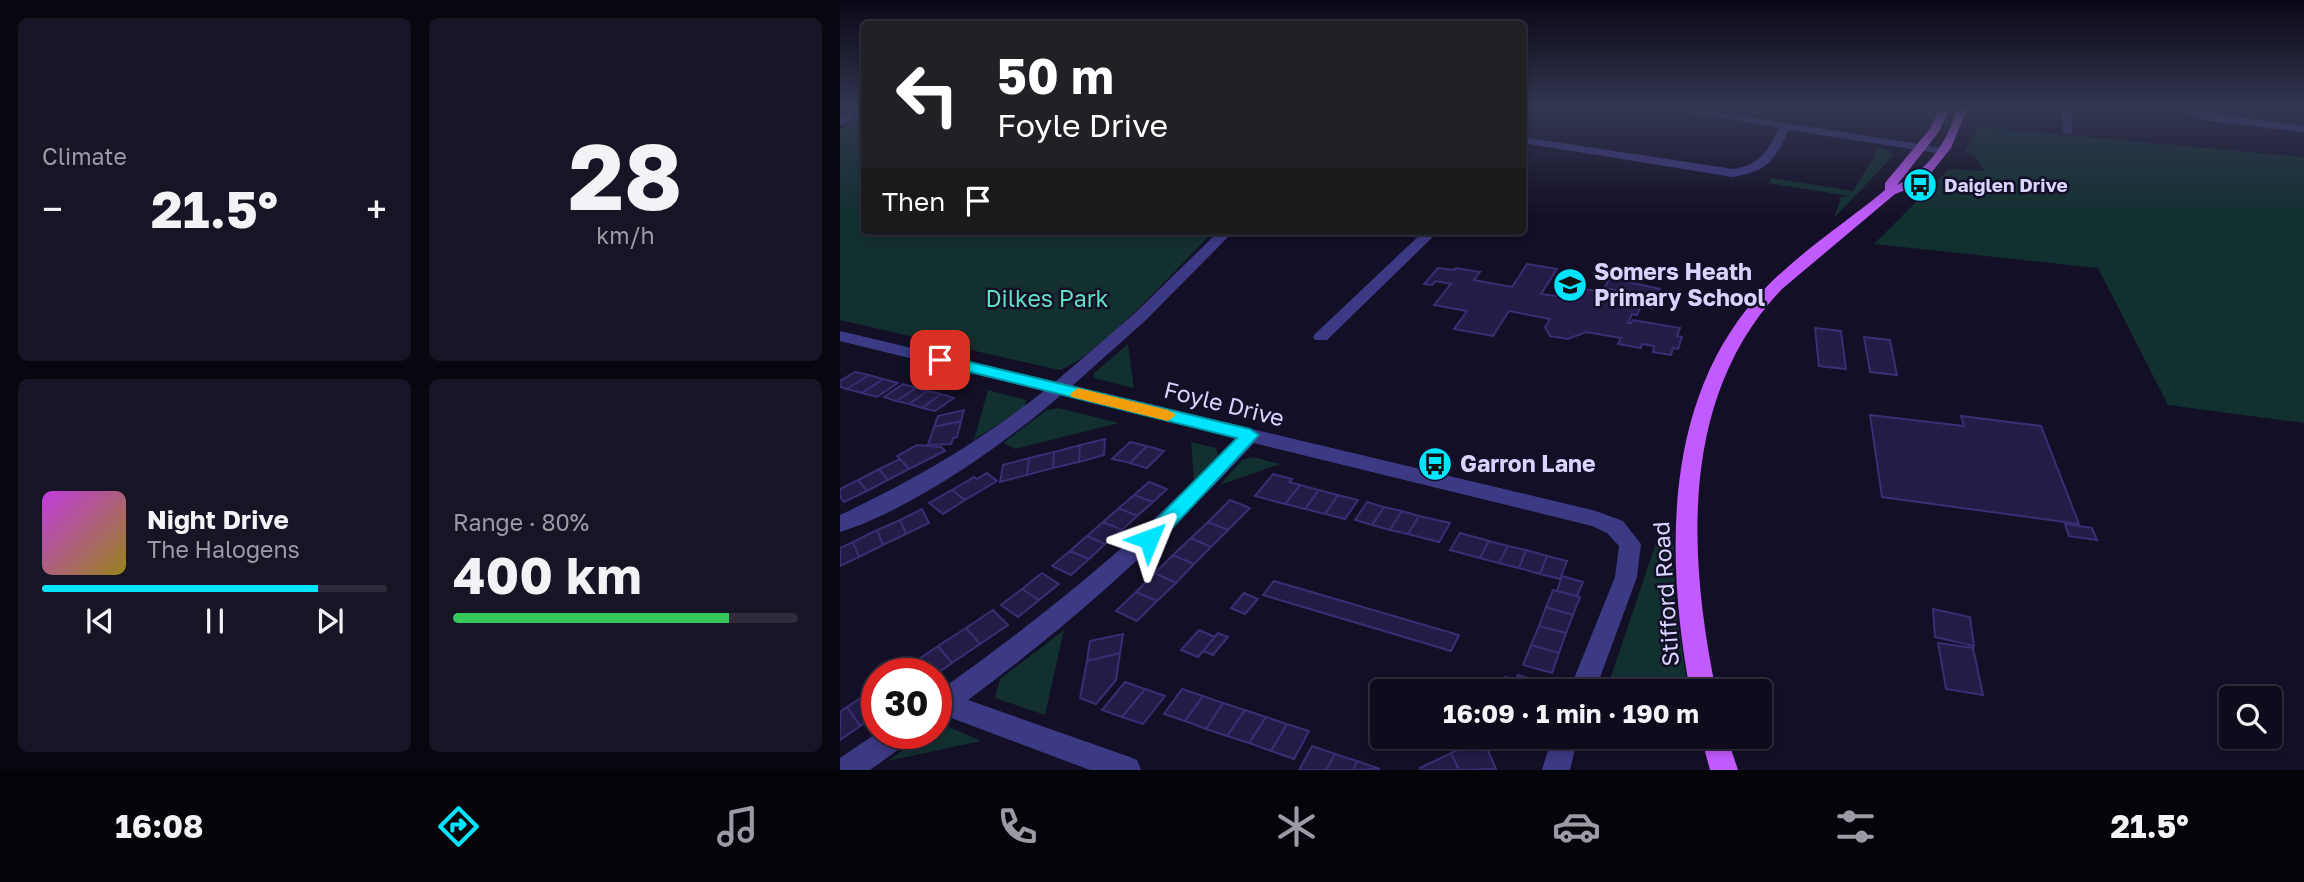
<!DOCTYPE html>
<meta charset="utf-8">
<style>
:root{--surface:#0e0b1c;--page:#171425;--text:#f1f3f6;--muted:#9b9ba3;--line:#2e2b3b;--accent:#00e5ff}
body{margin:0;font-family:"Golos Text",sans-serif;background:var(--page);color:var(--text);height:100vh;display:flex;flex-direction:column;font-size:26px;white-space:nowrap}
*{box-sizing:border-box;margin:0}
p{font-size:23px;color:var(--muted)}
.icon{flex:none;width:38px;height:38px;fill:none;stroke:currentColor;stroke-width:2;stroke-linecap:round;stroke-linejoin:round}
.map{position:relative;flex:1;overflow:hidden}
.drawer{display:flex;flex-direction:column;gap:18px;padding:18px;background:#08060f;width:840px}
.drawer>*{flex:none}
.top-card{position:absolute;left:21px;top:21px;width:665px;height:214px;border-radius:7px;box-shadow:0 4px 10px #0003,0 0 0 2px var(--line);background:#202124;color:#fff;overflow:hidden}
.controls{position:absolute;left:1379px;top:686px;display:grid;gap:14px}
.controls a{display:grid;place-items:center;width:63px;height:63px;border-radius:7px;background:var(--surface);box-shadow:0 4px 10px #0003,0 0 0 2px var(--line);font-size:35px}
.speed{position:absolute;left:21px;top:658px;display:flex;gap:14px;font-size:35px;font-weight:700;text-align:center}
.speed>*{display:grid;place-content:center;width:91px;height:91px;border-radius:50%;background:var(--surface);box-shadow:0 4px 10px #0003,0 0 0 2px var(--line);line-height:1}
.speed .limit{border:10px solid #d22;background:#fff;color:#111}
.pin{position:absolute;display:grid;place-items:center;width:60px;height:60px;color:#fff;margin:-30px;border-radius:14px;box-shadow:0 4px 10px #0006}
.me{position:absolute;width:77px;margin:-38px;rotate:46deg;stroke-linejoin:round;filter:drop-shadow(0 0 5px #0008)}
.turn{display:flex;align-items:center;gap:24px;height:147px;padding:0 21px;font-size:32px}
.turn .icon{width:91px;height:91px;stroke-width:2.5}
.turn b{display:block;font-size:49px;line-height:60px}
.then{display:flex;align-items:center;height:66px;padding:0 21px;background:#0003;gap:14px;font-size:26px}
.big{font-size:52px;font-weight:700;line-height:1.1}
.drawer .tile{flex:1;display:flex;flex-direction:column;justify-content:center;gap:10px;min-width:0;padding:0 24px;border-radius:10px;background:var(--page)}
.drawer .dial{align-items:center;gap:0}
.dial b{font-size:91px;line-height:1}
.song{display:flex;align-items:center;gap:21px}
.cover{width:84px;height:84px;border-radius:10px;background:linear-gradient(135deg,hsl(290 70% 55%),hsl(50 70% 35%))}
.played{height:7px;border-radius:4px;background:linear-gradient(90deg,var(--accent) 80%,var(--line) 80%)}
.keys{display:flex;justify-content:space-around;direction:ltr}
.heat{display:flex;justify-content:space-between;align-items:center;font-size:38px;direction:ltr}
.charge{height:10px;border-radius:5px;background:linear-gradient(90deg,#34c759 80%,var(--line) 0)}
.drawer .tiles{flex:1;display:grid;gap:18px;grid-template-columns:repeat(2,1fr)}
.trip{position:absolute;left:530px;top:679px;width:402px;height:70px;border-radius:7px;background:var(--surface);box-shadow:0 4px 10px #0003,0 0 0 2px var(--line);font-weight:700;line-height:70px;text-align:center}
.dock{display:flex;height:112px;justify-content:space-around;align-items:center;background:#06040b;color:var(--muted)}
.dock .icon{width:49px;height:49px}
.dock .on{color:var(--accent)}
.dock b{font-size:32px;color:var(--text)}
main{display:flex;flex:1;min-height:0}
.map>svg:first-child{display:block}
.green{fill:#12302f}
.building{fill:#241b47;stroke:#3b2d73;stroke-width:2}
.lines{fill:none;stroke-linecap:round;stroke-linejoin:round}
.minor{fill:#3d3a85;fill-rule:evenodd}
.major{fill:#c25bff;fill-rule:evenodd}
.route{fill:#00e5ff;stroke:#0095a6;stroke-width:2}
.slow{fill:#f59e0b}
.labels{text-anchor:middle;stroke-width:5;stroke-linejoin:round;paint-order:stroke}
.far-poi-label{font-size:19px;font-weight:bold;fill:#d9d4ff;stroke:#130f26;text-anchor:start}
.poi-label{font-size:23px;font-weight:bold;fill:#d9d4ff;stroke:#130f26;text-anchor:start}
.park-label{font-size:23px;fill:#5fe0c0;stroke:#130f26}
.street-label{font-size:23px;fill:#d9d4ff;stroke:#130f26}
</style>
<main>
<section class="drawer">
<div class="tiles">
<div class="tile"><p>Climate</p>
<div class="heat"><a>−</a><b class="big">21.5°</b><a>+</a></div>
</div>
<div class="tile dial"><b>28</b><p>km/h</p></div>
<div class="tile">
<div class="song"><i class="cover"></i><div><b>Night Drive</b><p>The Halogens</p></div></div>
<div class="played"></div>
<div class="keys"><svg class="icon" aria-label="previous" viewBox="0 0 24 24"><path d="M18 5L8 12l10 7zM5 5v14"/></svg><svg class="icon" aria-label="pause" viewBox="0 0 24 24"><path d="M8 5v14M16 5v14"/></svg><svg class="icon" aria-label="next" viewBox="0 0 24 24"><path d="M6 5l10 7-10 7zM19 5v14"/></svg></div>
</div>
<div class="tile"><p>Range · 80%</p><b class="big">400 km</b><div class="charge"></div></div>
</div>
</section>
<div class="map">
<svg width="1464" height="770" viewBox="0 0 1464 770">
<rect width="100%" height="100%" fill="#130f26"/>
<path class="green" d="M 24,117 L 24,231 L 374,231 C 344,261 253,362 219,370 L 0,320 L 0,129 Z
M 1138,127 L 1464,157 L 1464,423 L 1328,405 L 1258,268 L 1034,244 L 1109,169 L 1144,171 L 1136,157 L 1125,151 Z
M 1037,146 L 1050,151 L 1053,156 L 994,218 L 1001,197 L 1009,196 L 929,183 L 931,178 L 1013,191 L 1034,157 Z
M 288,344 L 294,388 L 254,378 L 254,373 Z
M 148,390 L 186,400 L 185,407 L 134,440 Z
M 219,408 L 279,423 L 175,449 L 163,443 L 207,410 Z
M 351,442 L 376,448 L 378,455 L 354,480 Z
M 413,457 L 440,464 L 380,485 L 402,460 Z
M 820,531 L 833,534 L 835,601 L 848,691 L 766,691 Z
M 224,630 L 205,715 L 155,698 L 160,679 Z
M 105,725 L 141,741 L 48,761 L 86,733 L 96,733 L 96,727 Z"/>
<path class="building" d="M 687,264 L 717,269 L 701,294 L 716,296 L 719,291 L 732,293 L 729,299 L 737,300 L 744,289 L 773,294 L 775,290 L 764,288 L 770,278 L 820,289 L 812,308 L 801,306 L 797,315 L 792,314 L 788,323 L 791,323 L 793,320 L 840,328 L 837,336 L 842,337 L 838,349 L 833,348 L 831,355 L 813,352 L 814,346 L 802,344 L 801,348 L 778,344 L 781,338 L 746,332 L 728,339 L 710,336 L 705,327 L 710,319 L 669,311 L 653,336 L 614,329 L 627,311 L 594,305 L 611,284 L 596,281 L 592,285 L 584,284 L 598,268 L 614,270 L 616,268 L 640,272 L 634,280 L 672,287 Z
M 975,328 L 1001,331 L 1006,369 L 979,366 Z
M 1024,337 L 1050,340 L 1057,375 L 1030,372 Z
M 15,372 L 29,375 L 7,389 L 0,387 L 0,381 Z
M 29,375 L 43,379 L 22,393 L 7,389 Z
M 43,379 L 58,383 L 37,397 L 22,393 Z
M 63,384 L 76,388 L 56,401 L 44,397 Z
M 76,388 L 88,391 L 69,404 L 56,401 Z
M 88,391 L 101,394 L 82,408 L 69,404 Z
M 101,394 L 114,398 L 95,411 L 82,408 Z
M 124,410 L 121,421 L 94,427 L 98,416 Z
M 1030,415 L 1124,426 L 1121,416 L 1201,426 L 1239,524 L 1042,497 Z
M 121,421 L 117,437 L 113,438 L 111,444 L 88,445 L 94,427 Z
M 265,439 L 264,455 L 239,462 L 240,445 Z
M 290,442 L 307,446 L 290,463 L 272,459 Z
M 77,445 L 101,447 L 105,451 L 69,469 L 57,456 Z
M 240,445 L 239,462 L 213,468 L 214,452 Z
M 307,446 L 324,451 L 307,468 L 290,463 Z
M 214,452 L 213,468 L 187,475 L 189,458 Z
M 189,458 L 187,475 L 160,482 L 163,465 Z
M 60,459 L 69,469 L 48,480 L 39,469 Z
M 39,469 L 48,480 L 27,491 L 18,480 Z
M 147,473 L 157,481 L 125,500 L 112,490 L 134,477 L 137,479 Z
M 433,474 L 452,479 L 449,482 L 460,485 L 445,504 L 415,496 Z
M 18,480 L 27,491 L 4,502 L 0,497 L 0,489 Z
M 309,482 L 327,489 L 313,502 L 294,495 Z
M 460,485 L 479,490 L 465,509 L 445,504 Z
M 112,490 L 125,500 L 103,514 L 89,503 Z
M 479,490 L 498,495 L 485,514 L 465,509 Z
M 294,495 L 313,502 L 297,516 L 279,508 Z
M 498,495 L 518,500 L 505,519 L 485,514 Z
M 390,500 L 410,508 L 388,530 L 368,522 Z
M 527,502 L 544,507 L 532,525 L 515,520 Z
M 544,507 L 562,511 L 550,530 L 532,525 Z
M 279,508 L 297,516 L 282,530 L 263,522 Z
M 82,509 L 89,523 L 66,534 L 60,520 Z
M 562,511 L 579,516 L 568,534 L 550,530 Z
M 579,516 L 610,523 L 599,542 L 568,534 Z
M 60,520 L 66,534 L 43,545 L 37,530 Z
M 263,522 L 282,530 L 265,544 L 247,536 Z
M 368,522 L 388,530 L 371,547 L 351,538 Z
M 1225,524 L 1252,528 L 1257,540 L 1229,536 Z
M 37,530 L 43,545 L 19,557 L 13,542 Z
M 620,533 L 649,541 L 640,558 L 610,550 Z
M 247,536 L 265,544 L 249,559 L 230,551 Z
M 351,538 L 371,547 L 354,564 L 333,555 Z
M 649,541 L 668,546 L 659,563 L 640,558 Z
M 13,542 L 19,557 L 0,566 L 0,548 Z
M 668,546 L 686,550 L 679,568 L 659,563 Z
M 686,550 L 707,556 L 700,574 L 679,568 Z
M 230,551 L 249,559 L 231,575 L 212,566 Z
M 333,555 L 354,564 L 336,583 L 315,573 Z
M 707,556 L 727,561 L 720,579 L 700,574 Z
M 202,573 L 219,584 L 199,600 L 182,589 Z
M 315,573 L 336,583 L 317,601 L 296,592 Z
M 722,576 L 743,582 L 737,596 L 717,591 Z
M 434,581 L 619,635 L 611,651 L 423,595 Z
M 182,589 L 199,600 L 178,617 L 161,605 Z
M 713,590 L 740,597 L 733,615 L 706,607 Z
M 296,592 L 317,601 L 297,621 L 276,611 Z
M 404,593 L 418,599 L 405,614 L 391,608 Z
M 706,607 L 733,615 L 726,633 L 699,626 Z
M 1093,609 L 1130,617 L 1134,646 L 1095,637 Z
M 153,610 L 168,625 L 140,644 L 126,628 Z
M 699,626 L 726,633 L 719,653 L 691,645 Z
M 126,628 L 140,644 L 112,663 L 98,646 Z
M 359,630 L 375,637 L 358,657 L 341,650 Z
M 378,633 L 388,637 L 373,655 L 363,651 Z
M 283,634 L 280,653 L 247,661 L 250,641 Z
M 1098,643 L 1133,648 L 1143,695 L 1106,689 Z
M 691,645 L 719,653 L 712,673 L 683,665 Z
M 98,646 L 112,663 L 96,674 L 75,674 L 69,666 Z
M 280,653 L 276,680 L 256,704 L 240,698 L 247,661 Z
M 678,675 L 709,684 L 706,691 L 659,691 L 665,677 L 676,680 Z
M 285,682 L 305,689 L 282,717 L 262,710 Z
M 37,687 L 37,715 L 20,726 L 7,707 Z
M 305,689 L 325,696 L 303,724 L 282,717 Z
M 342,689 L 363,696 L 345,721 L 324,714 Z
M 363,696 L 383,703 L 366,729 L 345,721 Z
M 383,703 L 405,710 L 387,736 L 366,729 Z
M 7,707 L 20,726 L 0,740 L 0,712 Z
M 405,710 L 426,717 L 409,743 L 387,736 Z
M 426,717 L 447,724 L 431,751 L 409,743 Z
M 447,724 L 469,731 L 454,759 L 431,751 Z
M 642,737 L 656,769 L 619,770 L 611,753 Z
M 472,746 L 495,754 L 486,770 L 459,770 Z
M 611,753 L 619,770 L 581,770 L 580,768 Z
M 495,754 L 517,761 L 513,770 L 486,770 Z
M 517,761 L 540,769 L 513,770 Z"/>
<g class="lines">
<path class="minor" d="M 17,109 L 24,109 L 24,114 L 0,125 L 0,118 Z
M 831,109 L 858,109 L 1103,148 L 1109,151 L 1103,154 L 949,130 C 934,161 928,171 893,177 L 682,143 L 682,137 L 893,169 C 920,165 927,152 939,128 Z
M 1222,109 L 1232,109 L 1232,135 L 1223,133 Z
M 1339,109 L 1464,126 L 1464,132 L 1369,121 Z
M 379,231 L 394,231 L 306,320 L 232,386 L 756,511 L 783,521 L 801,544 L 797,577 L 755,691 L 729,691 L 775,577 L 779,546 L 767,533 L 752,526 L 414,443 C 327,538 232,623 128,700 L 287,756 L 297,760 L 301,770 L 250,770 L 106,716 L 96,720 L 96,693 C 204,617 305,534 396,438 L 221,395 C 165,444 71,510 0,532 L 0,515 C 73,481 141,441 204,391 L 0,341 L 0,331 L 215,382 L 294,314 Z
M 584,231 L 599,231 L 487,340 L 475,340 L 473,337 L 475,334 Z
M 37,733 L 73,733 L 69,742 L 30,770 L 0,770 L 0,758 Z
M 712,737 L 738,737 L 730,770 L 702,770 Z"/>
<path class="major" d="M 1100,109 L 1110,109 L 1098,133 L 1057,185 C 1089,170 1107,142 1117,109 L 1127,109 L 1111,148 L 1091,173 L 1068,189 L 1055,194 L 942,289 C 839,397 848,555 876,691 L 850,691 C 826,560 822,402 918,296 C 955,255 1003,225 1045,190 L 1045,183 L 1089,130 Z
M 861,737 L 887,737 L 898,770 L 870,770 Z"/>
</g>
<linearGradient id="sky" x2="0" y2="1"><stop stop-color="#0a0815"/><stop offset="0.5" stop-color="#333752"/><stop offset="1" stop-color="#333752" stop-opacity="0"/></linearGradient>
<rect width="1464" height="217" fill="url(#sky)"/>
<path class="route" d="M 100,355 L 410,429 L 419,435 L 316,545 L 309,547 L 302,545 L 300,539 L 302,534 L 397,438 L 94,363 L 92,360 Z"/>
<path class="slow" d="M 238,388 L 328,410 L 336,415 L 328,421 L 232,397 L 230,394 Z"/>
<defs>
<g id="bus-disc" transform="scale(1.75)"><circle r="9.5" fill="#00e5ff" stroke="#130f26"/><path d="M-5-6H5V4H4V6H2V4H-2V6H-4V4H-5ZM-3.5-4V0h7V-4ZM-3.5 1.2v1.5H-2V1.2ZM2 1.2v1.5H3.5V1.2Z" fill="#111"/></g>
<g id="school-disc" transform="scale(1.75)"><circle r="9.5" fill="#00e5ff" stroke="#130f26"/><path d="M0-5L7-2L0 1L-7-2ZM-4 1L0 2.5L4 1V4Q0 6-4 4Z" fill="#111"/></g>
</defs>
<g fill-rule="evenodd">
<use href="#bus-disc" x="1080" y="185"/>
<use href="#school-disc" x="730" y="285"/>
<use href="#bus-disc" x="595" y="464"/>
</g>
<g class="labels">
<g class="far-poi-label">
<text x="1104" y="192">Daiglen Drive</text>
</g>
<g class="poi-label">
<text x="754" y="280">Somers Heath<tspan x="754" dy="26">Primary School</tspan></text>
<text x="620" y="472">Garron Lane</text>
</g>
<g class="park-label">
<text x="207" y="307">Dilkes Park</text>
</g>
<g class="street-label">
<text transform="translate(384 404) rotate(14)" y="8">Foyle Drive</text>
<text transform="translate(826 594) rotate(-94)" y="8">Stifford Road</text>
</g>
</g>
</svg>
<div class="controls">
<a><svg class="icon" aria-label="search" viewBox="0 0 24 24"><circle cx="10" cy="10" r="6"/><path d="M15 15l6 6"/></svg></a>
</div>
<div class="speed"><div class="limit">30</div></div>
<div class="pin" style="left:100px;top:360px;background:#d93025"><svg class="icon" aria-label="arrive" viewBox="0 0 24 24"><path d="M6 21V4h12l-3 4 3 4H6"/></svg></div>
<svg class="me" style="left:309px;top:539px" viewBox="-20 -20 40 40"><path d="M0-17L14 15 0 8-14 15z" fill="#00e5ff" stroke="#fff" stroke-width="4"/></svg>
<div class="trip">16:09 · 1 min · 190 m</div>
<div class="top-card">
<div class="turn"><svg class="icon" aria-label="left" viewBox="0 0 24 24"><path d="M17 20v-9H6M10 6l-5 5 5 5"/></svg><div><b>50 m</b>Foyle Drive</div></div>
<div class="then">Then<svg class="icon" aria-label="arrive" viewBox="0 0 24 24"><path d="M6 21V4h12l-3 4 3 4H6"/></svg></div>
</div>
</div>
</main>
<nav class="dock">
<b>16:08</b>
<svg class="icon on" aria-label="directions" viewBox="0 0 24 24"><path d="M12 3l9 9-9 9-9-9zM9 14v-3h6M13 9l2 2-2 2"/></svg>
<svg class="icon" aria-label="music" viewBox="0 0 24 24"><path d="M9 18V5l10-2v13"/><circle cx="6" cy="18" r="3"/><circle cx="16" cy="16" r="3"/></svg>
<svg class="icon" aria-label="phone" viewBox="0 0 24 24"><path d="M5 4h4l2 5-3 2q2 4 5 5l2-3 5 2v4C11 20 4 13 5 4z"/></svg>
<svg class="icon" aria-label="climate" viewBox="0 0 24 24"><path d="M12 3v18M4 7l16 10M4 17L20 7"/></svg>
<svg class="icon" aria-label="car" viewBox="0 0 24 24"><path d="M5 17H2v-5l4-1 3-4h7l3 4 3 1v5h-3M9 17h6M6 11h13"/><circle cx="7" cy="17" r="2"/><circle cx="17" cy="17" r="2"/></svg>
<svg class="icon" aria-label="filters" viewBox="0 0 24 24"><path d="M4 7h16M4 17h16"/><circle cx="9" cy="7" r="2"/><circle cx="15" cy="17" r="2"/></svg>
<b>21.5°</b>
</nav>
